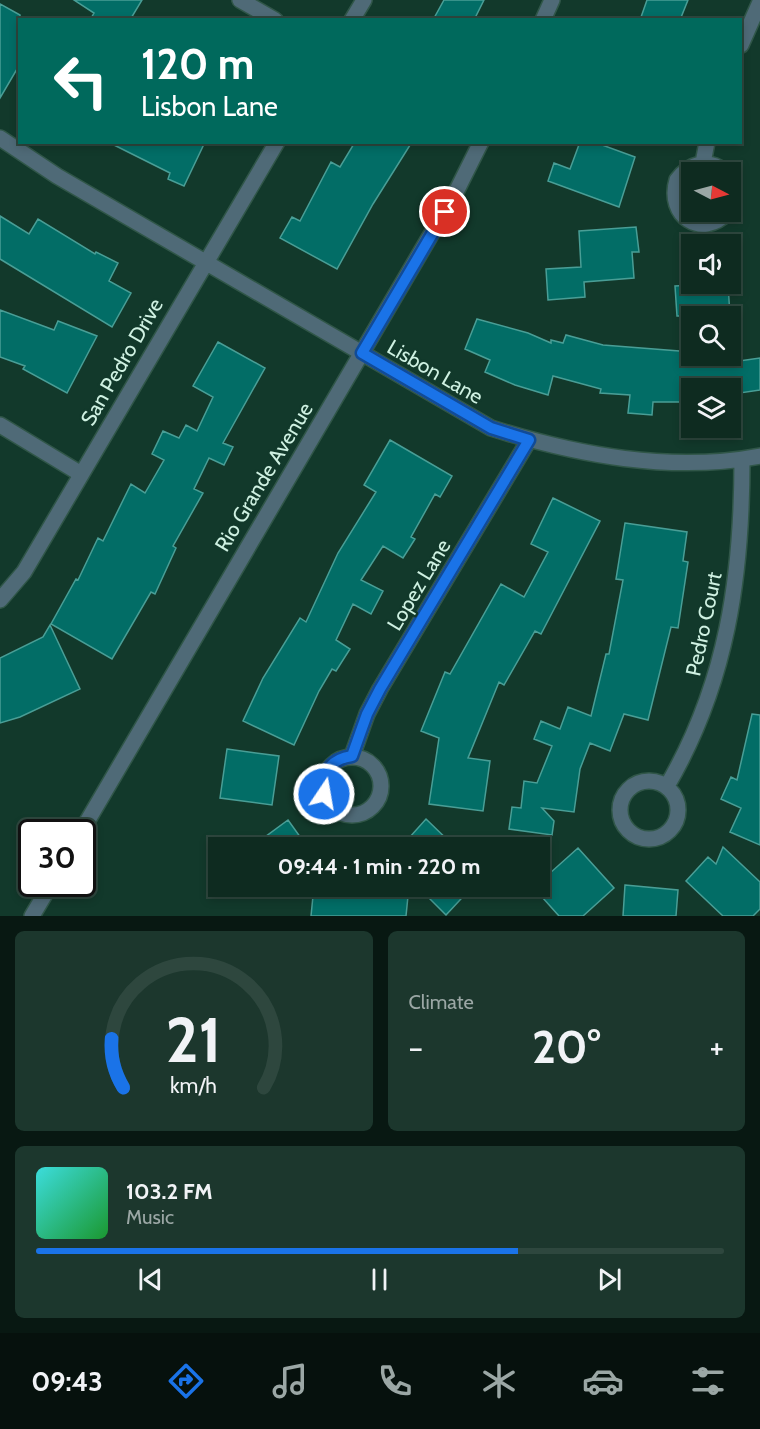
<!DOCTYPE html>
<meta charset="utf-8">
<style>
:root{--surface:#0e2b20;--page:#1c372d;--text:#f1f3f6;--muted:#9ba7a5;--line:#2e473e;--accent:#1a73e8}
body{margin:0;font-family:Cabin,sans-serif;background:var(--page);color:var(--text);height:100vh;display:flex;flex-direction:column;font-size:22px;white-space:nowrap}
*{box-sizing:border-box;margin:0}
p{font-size:20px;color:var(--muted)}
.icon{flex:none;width:33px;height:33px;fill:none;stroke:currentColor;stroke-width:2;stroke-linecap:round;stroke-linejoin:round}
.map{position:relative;height:916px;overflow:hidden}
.panel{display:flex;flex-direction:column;gap:15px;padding:15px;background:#081812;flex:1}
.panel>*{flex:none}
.guide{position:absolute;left:18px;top:18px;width:724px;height:126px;border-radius:0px;box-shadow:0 3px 9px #0003,0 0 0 2px var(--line);background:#00695c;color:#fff;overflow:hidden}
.needle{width:39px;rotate:96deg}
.buttons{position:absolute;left:681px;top:162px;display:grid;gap:12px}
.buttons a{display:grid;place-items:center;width:60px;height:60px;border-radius:0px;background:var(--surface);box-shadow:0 3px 9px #0003,0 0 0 2px var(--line);font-size:30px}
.speed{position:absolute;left:18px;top:819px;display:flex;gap:12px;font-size:30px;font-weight:700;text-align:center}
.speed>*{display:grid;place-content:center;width:78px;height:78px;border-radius:50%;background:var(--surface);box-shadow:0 3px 9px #0003,0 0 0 2px var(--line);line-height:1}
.speed .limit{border:3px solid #111;border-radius:9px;background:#fff;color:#111}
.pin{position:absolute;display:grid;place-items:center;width:51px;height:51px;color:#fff;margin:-26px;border:3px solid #fff;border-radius:50%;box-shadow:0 2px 6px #0007}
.me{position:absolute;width:66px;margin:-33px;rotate:12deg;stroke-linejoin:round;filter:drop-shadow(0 0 4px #0008)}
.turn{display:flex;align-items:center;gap:21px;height:126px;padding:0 24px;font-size:27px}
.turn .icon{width:78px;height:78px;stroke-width:2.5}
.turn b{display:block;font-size:42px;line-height:51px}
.big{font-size:45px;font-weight:700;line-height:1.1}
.panel .tile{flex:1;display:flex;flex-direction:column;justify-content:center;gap:9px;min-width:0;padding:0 21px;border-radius:9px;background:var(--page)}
.panel .dial{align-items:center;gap:0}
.dial svg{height:156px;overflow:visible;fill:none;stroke:var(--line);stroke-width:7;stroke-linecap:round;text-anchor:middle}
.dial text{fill:var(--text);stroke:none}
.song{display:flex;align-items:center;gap:18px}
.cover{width:72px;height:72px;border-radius:9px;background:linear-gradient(135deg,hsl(180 70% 55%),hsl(130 70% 35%))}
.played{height:6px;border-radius:3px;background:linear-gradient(90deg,var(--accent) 70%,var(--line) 70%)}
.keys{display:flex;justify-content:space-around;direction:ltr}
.heat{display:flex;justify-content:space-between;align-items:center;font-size:33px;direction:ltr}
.panel .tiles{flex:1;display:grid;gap:15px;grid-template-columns:1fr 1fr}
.tile:last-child{grid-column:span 2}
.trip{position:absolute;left:208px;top:837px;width:342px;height:60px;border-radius:0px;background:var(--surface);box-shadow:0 3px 9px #0003,0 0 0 2px var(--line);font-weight:700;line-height:60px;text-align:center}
.dock{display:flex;height:96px;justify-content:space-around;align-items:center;background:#06110d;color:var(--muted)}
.dock .icon{width:42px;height:42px}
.dock .active{color:var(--accent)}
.dock b{font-size:27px;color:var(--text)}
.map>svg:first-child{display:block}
.building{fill:#026d66;stroke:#499e96;stroke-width:1.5}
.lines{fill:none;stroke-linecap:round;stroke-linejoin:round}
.minor-casing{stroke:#305648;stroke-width:18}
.tertiary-casing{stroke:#305648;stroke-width:18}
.minor{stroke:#4f6a77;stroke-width:15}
.tertiary{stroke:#4f6a77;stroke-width:15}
.route-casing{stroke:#114b97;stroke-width:15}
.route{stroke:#1a73e8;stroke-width:10}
.labels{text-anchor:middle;stroke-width:4.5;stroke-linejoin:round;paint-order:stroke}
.street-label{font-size:21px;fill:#cff1e2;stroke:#12392b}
</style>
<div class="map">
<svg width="760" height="916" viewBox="0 0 760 916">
<rect width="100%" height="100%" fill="#12392b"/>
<path class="building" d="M 74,0 L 142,0 L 130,20 L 90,20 L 94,13 Z
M 444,0 L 484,0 L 474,20 L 433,20 Z
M 647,0 L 688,0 L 680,20 L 640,20 Z
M 0,4 L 20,15 L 20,64 L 0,98 Z
M 108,142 L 205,142 L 184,186 L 168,179 L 170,173 Z
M 355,142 L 412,142 L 373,204 L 337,269 L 280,238 L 292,217 L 300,221 L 331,162 L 340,167 Z
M 580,142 L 594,142 L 635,157 L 619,207 L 548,181 L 554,163 L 570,169 Z
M 0,216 L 29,234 L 38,219 L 95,254 L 96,252 L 118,263 L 109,281 L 131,293 L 112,327 L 0,259 Z
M 636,227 L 639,252 L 632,252 L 634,278 L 584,282 L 585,297 L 548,300 L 546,269 L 581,267 L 579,231 Z
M 712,284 L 728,284 L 730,316 L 677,316 L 675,286 Z
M 0,310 L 54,330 L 58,321 L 97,336 L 67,393 L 23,369 L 25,366 L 0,357 Z
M 477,319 L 528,333 L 551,343 L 551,340 L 563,343 L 566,335 L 603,345 L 692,352 L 694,361 L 732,362 L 760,358 L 760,390 L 733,394 L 733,388 L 692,388 L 692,402 L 653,402 L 652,415 L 628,413 L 630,395 L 600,393 L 601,389 L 553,376 L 548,395 L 515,385 L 485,372 L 490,360 L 465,349 Z
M 218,342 L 265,368 L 223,443 L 233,447 L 224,465 L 209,458 L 194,489 L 203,493 L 173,546 L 176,548 L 155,594 L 151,592 L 112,659 L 51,624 L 76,579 L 78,580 L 98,538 L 103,541 L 131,484 L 145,493 L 164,460 L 152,454 L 163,431 L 179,438 L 186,425 L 197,431 L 213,397 L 193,386 Z
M 390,440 L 452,476 L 440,497 L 435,494 L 411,537 L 415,539 L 403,558 L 383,546 L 361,580 L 383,591 L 371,614 L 353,604 L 336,640 L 350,649 L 336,671 L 332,669 L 319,691 L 294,745 L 243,721 L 263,678 L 300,618 L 306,622 L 338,553 L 376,492 L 364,485 Z
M 553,498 L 600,521 L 541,634 L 535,631 L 504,685 L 499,682 L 468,758 L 490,761 L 483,811 L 429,804 L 439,738 L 421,731 L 445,672 L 450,674 L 501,584 L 524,597 L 548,552 L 531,544 Z
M 625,523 L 687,532 L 683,561 L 688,562 L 678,628 L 671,627 L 648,720 L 624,714 L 610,751 L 590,743 L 580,769 L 574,812 L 542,808 L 554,821 L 552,835 L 509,829 L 512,807 L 521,808 L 524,781 L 537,783 L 552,746 L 534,739 L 541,721 L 560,729 L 568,707 L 591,716 L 606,654 L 609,654 L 623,580 L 616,579 Z
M 50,625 L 80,689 L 20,717 L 0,723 L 0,658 L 43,637 Z
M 752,714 L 760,715 L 760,845 L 730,832 L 741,808 L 721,799 L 731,777 L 737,780 Z
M 227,749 L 279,756 L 272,805 L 220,798 Z
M 426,819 L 456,848 L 400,848 Z
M 288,820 L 301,838 L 288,848 L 250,848 Z
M 723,847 L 760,882 L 760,909 L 753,916 L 723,916 L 686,881 L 708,857 L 716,864 Z
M 578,848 L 614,888 L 583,916 L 559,916 L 534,888 L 540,886 L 540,882 Z
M 625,885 L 678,890 L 676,916 L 623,916 Z
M 314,886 L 409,886 L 406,916 L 311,916 Z
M 417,886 L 473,886 L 446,915 Z"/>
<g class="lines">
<g class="minor-casing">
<path id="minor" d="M 240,0 L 275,20
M 352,20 L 364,0
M 741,45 L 760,2
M 0,138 L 57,176 L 491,428 C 577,455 671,473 760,456
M 703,163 L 707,142
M 725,172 C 708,157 689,164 677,180 C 666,216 702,240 728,212
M 730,180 L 734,193 L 730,208
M 0,425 L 81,474
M 0,600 L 24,572 L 277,142
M 352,756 L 367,714 L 380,689 L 529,440
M323 786a29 29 0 1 1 58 0a29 29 0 1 1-58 0Z
M620 810a29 29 0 1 1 58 0a29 29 0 1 1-58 0Z
M 667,786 C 727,683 742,577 742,460"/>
</g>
<g class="tertiary-casing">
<path id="tertiary" d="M 543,20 L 552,0
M 81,832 L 456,192 L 481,142
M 32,916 L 51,884"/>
</g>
<use href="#minor" class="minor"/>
<use href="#tertiary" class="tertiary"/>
</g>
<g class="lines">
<g class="route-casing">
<path id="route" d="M 324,794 C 320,773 331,759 352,756 L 367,714 L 380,689 L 529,440 L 491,428 L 362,353 L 445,212"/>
</g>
<use href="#route" class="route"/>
</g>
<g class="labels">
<g class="street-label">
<text transform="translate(122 362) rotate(-60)" y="7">San Pedro Drive</text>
<text transform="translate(435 372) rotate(30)" y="7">Lisbon Lane</text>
<text transform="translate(264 477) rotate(-59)" y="7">Rio Grande Avenue</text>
<text transform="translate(419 585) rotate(-59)" y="7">Lopez Lane</text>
<text transform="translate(704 624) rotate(-78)" y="7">Pedro Court</text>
</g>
</g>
</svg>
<div class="buttons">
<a><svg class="needle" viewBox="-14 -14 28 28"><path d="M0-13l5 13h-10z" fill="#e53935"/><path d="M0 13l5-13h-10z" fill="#9ba7a5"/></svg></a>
<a><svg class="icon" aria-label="sound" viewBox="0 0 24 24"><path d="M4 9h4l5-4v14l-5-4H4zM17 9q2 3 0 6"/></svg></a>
<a><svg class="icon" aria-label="search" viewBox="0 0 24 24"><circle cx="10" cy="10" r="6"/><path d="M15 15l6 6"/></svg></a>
<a><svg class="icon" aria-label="layers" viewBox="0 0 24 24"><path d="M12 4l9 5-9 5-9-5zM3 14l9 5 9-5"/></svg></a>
</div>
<div class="speed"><div class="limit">30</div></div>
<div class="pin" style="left:445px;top:212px;background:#d93025"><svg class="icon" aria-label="arrive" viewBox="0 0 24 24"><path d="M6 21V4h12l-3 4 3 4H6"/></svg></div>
<svg class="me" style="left:324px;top:794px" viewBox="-20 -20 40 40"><circle r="17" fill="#1a73e8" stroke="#fff" stroke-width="3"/><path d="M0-11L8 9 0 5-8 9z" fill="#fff"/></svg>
<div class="trip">09:44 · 1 min · 220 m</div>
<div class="guide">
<div class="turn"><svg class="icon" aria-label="left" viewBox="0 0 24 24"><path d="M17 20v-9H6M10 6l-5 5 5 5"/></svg><div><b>120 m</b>Lisbon Lane</div></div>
</div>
</div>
<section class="panel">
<div class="tiles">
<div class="tile dial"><svg viewBox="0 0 100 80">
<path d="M14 69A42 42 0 1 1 86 69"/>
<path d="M14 69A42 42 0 0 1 8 44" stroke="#1a73e8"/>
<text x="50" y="56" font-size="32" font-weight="700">21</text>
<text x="50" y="72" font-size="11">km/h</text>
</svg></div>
<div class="tile"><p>Climate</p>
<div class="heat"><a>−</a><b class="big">20°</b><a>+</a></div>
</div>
<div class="tile">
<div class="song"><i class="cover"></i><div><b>103.2 FM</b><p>Music</p></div></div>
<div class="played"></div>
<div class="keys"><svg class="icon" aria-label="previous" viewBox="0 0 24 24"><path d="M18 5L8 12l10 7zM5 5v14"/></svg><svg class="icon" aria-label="pause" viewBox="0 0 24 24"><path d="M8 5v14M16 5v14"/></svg><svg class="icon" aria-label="next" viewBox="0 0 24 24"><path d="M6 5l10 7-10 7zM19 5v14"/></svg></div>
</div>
</div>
</section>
<nav class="dock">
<b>09:43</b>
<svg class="icon active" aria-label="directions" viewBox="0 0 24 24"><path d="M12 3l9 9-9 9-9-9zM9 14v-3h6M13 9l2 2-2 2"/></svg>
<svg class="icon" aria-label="music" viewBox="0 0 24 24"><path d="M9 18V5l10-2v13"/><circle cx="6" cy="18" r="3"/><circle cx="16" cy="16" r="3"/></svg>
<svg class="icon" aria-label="phone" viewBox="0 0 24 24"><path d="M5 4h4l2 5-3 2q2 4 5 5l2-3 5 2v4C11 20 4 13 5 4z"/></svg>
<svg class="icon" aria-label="climate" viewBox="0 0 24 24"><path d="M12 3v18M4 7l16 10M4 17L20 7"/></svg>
<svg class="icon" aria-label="car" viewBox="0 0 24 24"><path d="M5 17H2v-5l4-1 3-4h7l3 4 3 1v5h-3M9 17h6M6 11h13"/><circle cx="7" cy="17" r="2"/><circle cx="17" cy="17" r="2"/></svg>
<svg class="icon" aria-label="filters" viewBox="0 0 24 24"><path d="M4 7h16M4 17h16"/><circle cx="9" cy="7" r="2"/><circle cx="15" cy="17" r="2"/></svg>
</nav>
